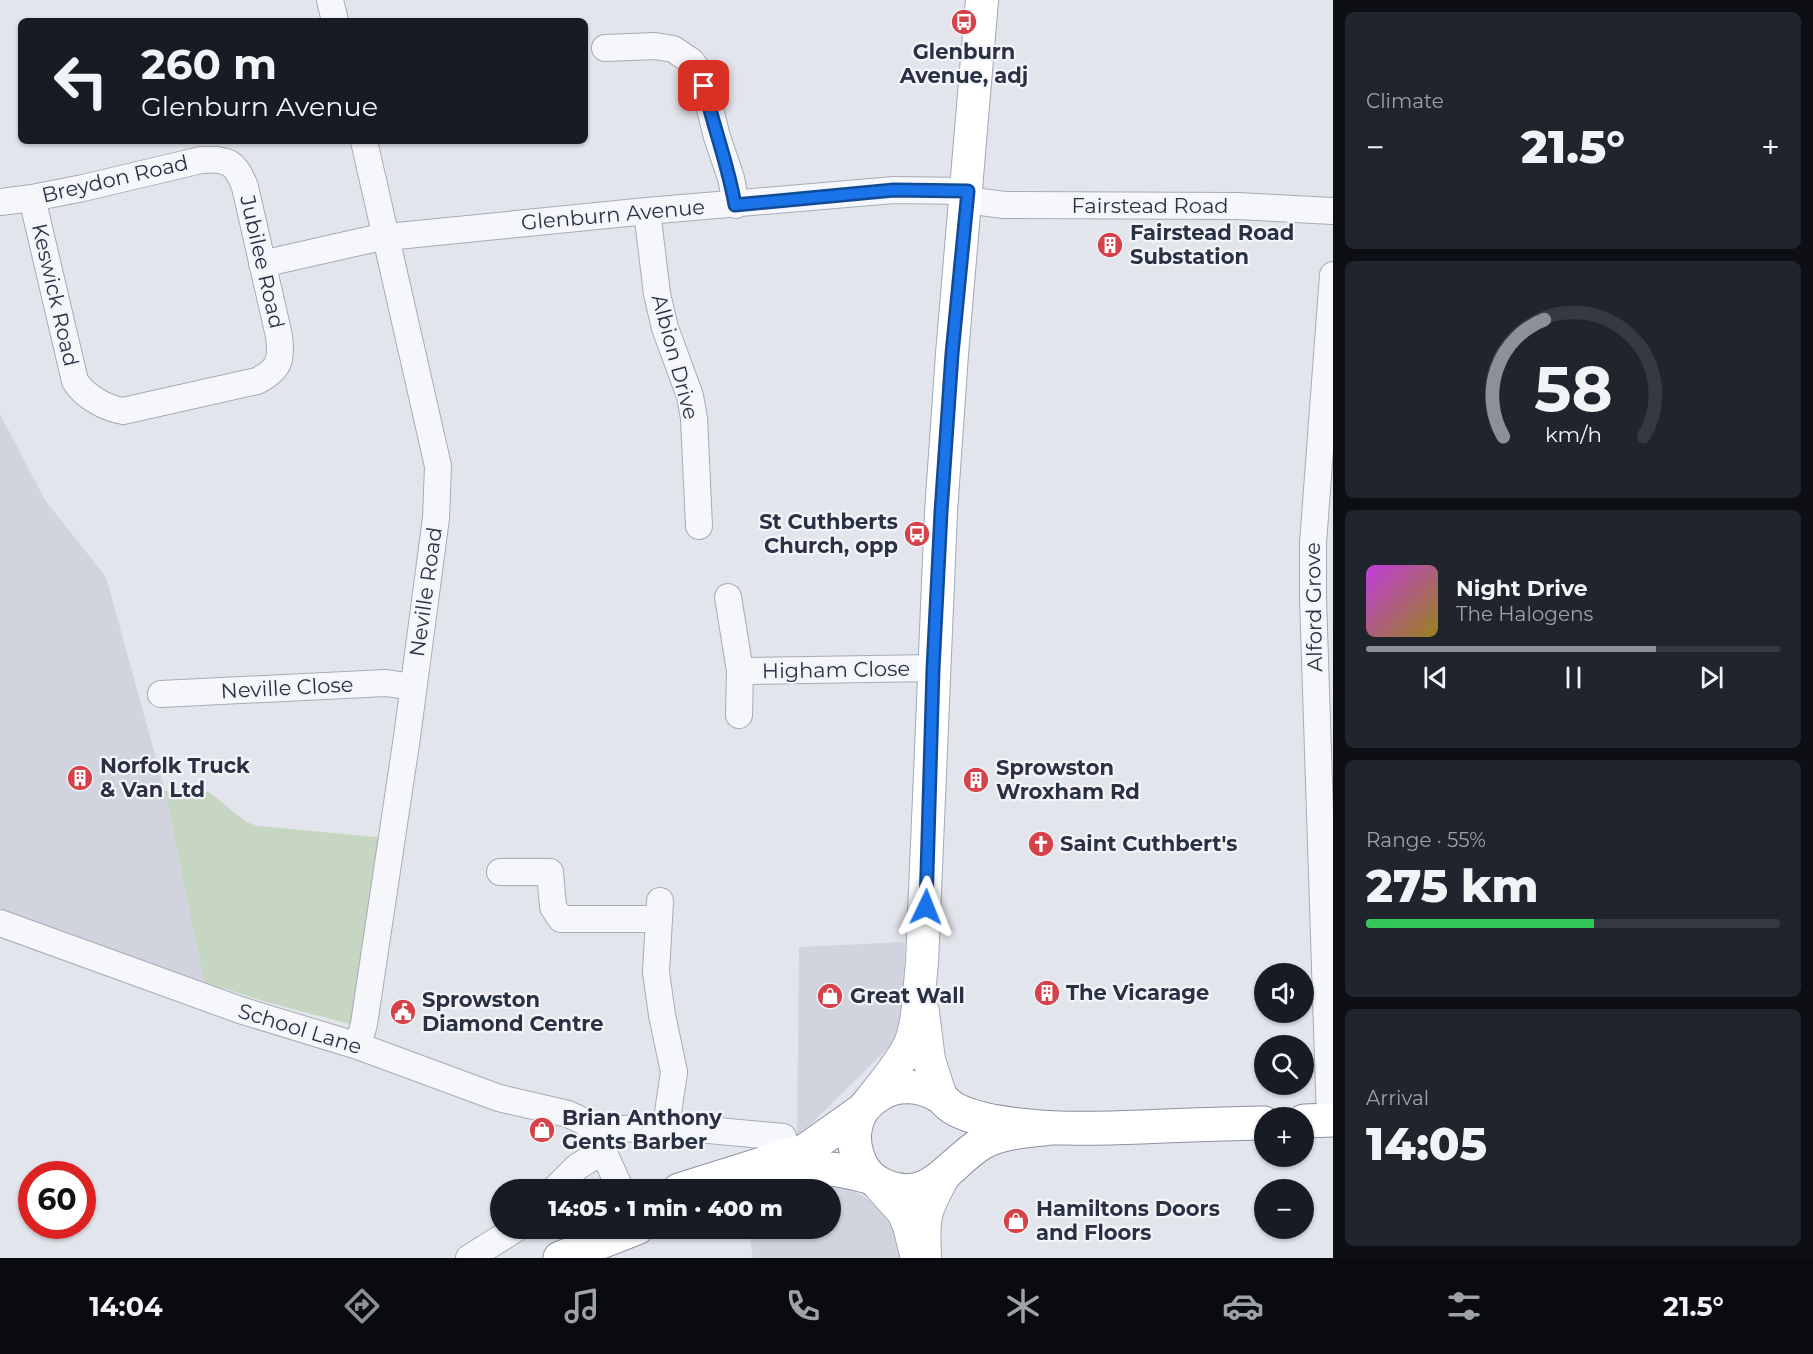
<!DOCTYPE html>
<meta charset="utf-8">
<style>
:root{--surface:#171b24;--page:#20242c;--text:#f1f3f6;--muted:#9ea1a6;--line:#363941;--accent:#8c9099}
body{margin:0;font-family:Montserrat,sans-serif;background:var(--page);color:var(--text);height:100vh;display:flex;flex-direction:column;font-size:22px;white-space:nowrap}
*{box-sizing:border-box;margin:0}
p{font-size:20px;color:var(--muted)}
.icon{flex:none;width:33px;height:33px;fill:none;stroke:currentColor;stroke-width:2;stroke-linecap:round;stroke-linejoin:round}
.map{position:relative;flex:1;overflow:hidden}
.drawer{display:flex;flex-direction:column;gap:12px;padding:12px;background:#0d0f14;width:480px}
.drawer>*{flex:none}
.banner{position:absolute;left:18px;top:18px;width:570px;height:126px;border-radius:9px;box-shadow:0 2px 4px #0004;background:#171b24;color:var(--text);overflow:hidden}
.buttons{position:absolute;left:1254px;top:963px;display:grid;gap:12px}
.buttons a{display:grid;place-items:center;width:60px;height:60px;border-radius:50%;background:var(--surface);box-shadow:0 2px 4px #0004;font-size:30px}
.speed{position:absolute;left:18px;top:1161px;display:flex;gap:12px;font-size:30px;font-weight:700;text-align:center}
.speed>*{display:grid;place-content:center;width:78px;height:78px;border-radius:50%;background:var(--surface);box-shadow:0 2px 4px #0004;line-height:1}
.speed .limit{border:9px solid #d22;background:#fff;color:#111}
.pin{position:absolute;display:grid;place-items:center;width:51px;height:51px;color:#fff;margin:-26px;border-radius:12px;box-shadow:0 3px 9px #0006}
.me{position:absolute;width:66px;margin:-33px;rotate:2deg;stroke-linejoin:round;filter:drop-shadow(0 0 4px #0008)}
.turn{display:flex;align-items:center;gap:21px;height:126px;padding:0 24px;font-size:27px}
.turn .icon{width:78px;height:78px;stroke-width:2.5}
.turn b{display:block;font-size:42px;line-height:51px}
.big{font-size:45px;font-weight:800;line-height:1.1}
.drawer .tile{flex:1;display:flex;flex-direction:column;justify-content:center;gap:9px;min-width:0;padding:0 21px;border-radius:9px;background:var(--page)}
.drawer .dial{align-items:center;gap:0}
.dial svg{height:156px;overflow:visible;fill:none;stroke:var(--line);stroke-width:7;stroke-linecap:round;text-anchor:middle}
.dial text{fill:var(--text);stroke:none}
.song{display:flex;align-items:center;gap:18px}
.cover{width:72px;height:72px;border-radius:9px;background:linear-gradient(135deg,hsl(290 70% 55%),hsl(50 70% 35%))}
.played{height:6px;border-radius:3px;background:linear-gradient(90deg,var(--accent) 70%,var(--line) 70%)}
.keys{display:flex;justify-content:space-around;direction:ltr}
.heat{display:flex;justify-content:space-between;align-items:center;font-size:33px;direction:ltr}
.charge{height:9px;border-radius:4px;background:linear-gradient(90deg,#34c759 55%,var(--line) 0)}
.trip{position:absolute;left:490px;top:1179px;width:351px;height:60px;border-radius:30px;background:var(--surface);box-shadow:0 2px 4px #0004;font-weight:800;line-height:60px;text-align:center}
.tabs{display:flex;height:96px;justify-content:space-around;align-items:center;background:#090b0e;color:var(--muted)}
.tabs .icon{width:42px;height:42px}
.tabs .on{color:var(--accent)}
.tabs b{font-size:27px;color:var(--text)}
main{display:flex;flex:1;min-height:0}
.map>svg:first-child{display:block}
.built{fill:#d1d4de}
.green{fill:#c6d6c3}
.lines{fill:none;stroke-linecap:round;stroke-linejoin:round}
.minor-casing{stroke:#a7abb7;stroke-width:28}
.major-casing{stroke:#a1a8b8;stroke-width:34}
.highway-casing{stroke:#8991a3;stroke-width:35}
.minor{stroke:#f6f7fa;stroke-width:26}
.major{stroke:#fff;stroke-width:32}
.highway{stroke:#fff;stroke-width:33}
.route-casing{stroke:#114b97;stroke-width:15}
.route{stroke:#1a73e8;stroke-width:10}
.labels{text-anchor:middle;stroke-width:4.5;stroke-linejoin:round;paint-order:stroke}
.poi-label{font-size:21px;font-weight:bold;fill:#293145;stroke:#f3f5f9;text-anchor:start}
.street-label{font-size:21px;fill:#293145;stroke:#f3f5f9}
</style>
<main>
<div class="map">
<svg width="1333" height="1258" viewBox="0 0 1333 1258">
<rect width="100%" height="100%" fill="#e3e5ec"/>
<path class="built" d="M 0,414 L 45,500 L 106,577 L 165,791 L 204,982 L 0,910 Z
M 905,942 L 903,1023 L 896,1040 L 797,1138 L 799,947 Z
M 820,1184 L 836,1184 L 851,1189 L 869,1200 L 909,1238 L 912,1258 L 753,1258 L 748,1229 L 831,1228 L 831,1190 L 809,1189 Z"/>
<path class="green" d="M 165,791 L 209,792 L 246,822 L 258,826 L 386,838 L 361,1027 L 266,1002 L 204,982 Z"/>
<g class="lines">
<g class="minor-casing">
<path id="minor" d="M 330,0 L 335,21
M 605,48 L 655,46 L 673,49 L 691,61 L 701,74 L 717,137 L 731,178 L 736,205
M 966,200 L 1004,205 L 1237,206 L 1333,211
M 0,202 L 32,198 L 83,188 L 201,160 C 227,158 236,162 245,187 L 279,336 C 282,360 280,369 257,381 L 123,411 C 105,408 84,396 75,381 L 32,198
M 647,211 L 657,294 L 665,328 L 690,396 L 694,418 L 699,526
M 262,264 L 377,238 L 647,211 L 894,190 L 968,191
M 728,597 L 740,671 L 933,668
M 161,694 L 386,683 L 413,687
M 739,715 L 740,671
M 500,872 L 550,872 L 553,907 L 561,919 L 659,919
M 660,901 L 656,972 L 662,1015 L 674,1072 L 666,1126
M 0,923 L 240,1010 L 358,1046 L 499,1098 L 568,1114 L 585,1122 L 596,1136 L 621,1190
M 358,1046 L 364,1024 L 407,737 L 436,518 L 438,466 L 364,141
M 1330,1120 L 1313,598 L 1313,543 L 1333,275
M 596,1136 L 609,1130 L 666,1126 L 783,1137
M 554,1190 L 577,1167 L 604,1150
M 469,1258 L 517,1228"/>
</g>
<g class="major-casing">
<path id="major" d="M 923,1012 L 929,1060 L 941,1097
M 868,1103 C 882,1085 898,1067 909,1046 C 919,1024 919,987 922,963 L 941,512 L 952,354 L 982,0
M 878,1184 L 903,1212 L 909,1226 L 916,1254
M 925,1258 C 923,1215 924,1211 945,1174"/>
</g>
<g class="highway-casing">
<path id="highway" d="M 1304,1121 L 1333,1120
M 1053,1128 C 1030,1131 1003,1131 982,1143 C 949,1163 930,1205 885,1186 C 873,1181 865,1174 860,1162 C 853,1146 852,1130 860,1114 C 865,1105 871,1100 879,1095 C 897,1083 921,1085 939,1096 C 943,1098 945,1102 949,1105 C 960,1114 978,1118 992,1121 C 1041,1130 1091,1129 1142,1127 C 1183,1125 1224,1124 1264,1123
M 777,1180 C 817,1165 828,1166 869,1177
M 679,1190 L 806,1150 L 861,1111
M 560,1258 L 637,1228"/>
</g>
<use href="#minor" class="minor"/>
<use href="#major" class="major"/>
<use href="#highway" class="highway"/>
</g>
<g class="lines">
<g class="route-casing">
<path id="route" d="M 704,86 C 713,126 728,164 735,205 L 894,190 L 968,191 L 952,354 L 941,512 L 933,669 L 926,907"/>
</g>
<use href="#route" class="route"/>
</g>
<defs>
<g id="bus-disc" transform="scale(1.35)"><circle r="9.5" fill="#d6424a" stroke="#f3f5f9"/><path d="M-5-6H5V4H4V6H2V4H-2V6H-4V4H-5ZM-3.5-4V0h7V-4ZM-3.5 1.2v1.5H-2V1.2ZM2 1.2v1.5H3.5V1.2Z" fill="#fff"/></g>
<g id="building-disc" transform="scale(1.35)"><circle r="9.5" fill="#d6424a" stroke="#f3f5f9"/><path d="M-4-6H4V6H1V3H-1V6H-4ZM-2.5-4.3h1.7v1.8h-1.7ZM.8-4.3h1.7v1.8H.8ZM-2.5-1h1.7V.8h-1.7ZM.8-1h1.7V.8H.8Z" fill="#fff"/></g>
<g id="church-disc" transform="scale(1.35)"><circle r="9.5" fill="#d6424a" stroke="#f3f5f9"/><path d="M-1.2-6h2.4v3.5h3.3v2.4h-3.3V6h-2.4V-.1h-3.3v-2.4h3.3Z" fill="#fff"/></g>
<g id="shop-disc" transform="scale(1.35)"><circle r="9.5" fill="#d6424a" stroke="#f3f5f9"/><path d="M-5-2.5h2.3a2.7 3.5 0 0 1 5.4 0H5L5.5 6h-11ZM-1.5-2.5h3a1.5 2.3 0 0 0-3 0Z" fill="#fff"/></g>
<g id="civic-disc" transform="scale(1.35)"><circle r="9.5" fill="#d6424a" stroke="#f3f5f9"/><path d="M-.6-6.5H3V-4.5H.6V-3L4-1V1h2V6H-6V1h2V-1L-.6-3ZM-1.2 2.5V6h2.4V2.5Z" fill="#fff"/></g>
</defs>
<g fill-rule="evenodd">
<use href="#bus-disc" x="964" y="22"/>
<use href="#building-disc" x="1110" y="245"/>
<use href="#bus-disc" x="917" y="534"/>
<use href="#building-disc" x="80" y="778"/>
<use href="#building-disc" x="976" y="780"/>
<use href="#church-disc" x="1041" y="844"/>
<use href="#building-disc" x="1047" y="993"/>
<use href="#shop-disc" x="830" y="996"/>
<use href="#civic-disc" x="403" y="1012"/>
<use href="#shop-disc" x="542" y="1130"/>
<use href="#shop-disc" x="1016" y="1221"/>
</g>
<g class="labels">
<g class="poi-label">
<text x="964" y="59" text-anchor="middle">Glenburn<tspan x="964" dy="24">Avenue, adj</tspan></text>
<text x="1130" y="240">Fairstead Road<tspan x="1130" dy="24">Substation</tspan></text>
<text x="898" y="529" text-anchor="end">St Cuthberts<tspan x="898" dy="24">Church, opp</tspan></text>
<text x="100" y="773">Norfolk Truck<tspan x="100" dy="24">&amp; Van Ltd</tspan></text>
<text x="996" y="775">Sprowston<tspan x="996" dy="24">Wroxham Rd</tspan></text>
<text x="1060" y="851">Saint Cuthbert's</text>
<text x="1066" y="1000">The Vicarage</text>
<text x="850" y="1003">Great Wall</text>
<text x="422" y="1007">Sprowston<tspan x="422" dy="24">Diamond Centre</tspan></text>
<text x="562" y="1125">Brian Anthony<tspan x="562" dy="24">Gents Barber</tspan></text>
<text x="1036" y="1216">Hamiltons Doors<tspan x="1036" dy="24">and Floors</tspan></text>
</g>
<g class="street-label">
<text transform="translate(115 179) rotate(-13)" y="7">Breydon Road</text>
<text x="1150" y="213">Fairstead Road</text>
<text transform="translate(613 215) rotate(-5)" y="7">Glenburn Avenue</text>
<text transform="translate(262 262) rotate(77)" y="7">Jubilee Road</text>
<text transform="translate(55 295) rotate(77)" y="7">Keswick Road</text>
<text transform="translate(675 357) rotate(75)" y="7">Albion Drive</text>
<text transform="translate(426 592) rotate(-82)" y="7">Neville Road</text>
<text transform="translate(1314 607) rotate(-91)" y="7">Alford Grove</text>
<text transform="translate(836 670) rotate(-1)" y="7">Higham Close</text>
<text transform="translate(287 688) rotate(-3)" y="7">Neville Close</text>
<text transform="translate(300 1029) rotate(17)" y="7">School Lane</text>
</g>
</g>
</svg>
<div class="buttons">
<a><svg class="icon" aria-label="sound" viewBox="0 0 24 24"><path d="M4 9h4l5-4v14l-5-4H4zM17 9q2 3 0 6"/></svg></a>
<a><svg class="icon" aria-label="search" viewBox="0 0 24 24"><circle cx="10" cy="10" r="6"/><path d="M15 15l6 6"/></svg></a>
<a>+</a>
<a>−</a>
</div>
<div class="speed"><div class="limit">60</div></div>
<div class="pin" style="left:704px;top:86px;background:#d93025"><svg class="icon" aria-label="arrive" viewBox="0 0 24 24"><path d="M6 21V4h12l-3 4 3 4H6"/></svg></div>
<svg class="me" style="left:926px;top:907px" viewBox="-20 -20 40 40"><path d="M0-17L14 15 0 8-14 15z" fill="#1a73e8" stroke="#fff" stroke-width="4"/></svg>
<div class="trip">14:05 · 1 min · 400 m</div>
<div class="banner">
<div class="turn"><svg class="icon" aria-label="left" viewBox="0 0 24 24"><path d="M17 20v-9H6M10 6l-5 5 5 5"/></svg><div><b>260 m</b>Glenburn Avenue</div></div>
</div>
</div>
<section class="drawer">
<div class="tile"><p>Climate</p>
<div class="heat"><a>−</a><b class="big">21.5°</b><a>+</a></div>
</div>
<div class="tile dial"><svg viewBox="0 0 100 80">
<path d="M14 69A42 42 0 1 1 86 69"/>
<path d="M14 69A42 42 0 0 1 35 9" stroke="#8c9099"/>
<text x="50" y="56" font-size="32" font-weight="700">58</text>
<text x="50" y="72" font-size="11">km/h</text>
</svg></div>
<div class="tile">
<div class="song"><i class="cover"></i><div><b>Night Drive</b><p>The Halogens</p></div></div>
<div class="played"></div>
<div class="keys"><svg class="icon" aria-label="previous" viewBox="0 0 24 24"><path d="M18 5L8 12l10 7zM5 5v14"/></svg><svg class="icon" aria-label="pause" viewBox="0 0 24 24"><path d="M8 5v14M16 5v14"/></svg><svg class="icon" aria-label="next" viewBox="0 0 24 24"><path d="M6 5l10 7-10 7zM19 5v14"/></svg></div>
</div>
<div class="tile"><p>Range · 55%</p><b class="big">275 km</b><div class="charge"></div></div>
<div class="tile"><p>Arrival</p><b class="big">14:05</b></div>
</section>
</main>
<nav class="tabs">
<b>14:04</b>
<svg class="icon on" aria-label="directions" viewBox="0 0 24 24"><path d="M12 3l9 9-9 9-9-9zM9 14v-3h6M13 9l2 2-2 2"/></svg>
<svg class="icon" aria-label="music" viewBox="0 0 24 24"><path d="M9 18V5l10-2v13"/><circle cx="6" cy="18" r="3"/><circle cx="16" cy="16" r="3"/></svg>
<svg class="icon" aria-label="phone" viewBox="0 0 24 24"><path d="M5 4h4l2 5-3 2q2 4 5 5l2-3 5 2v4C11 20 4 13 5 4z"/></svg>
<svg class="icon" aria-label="climate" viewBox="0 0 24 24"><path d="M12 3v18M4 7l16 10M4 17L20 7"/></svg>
<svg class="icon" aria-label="car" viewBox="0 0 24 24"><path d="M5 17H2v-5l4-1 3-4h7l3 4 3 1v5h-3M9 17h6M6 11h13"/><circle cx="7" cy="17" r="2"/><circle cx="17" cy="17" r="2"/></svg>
<svg class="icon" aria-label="filters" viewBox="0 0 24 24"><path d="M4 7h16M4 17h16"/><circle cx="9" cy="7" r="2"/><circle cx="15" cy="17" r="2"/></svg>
<b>21.5°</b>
</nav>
